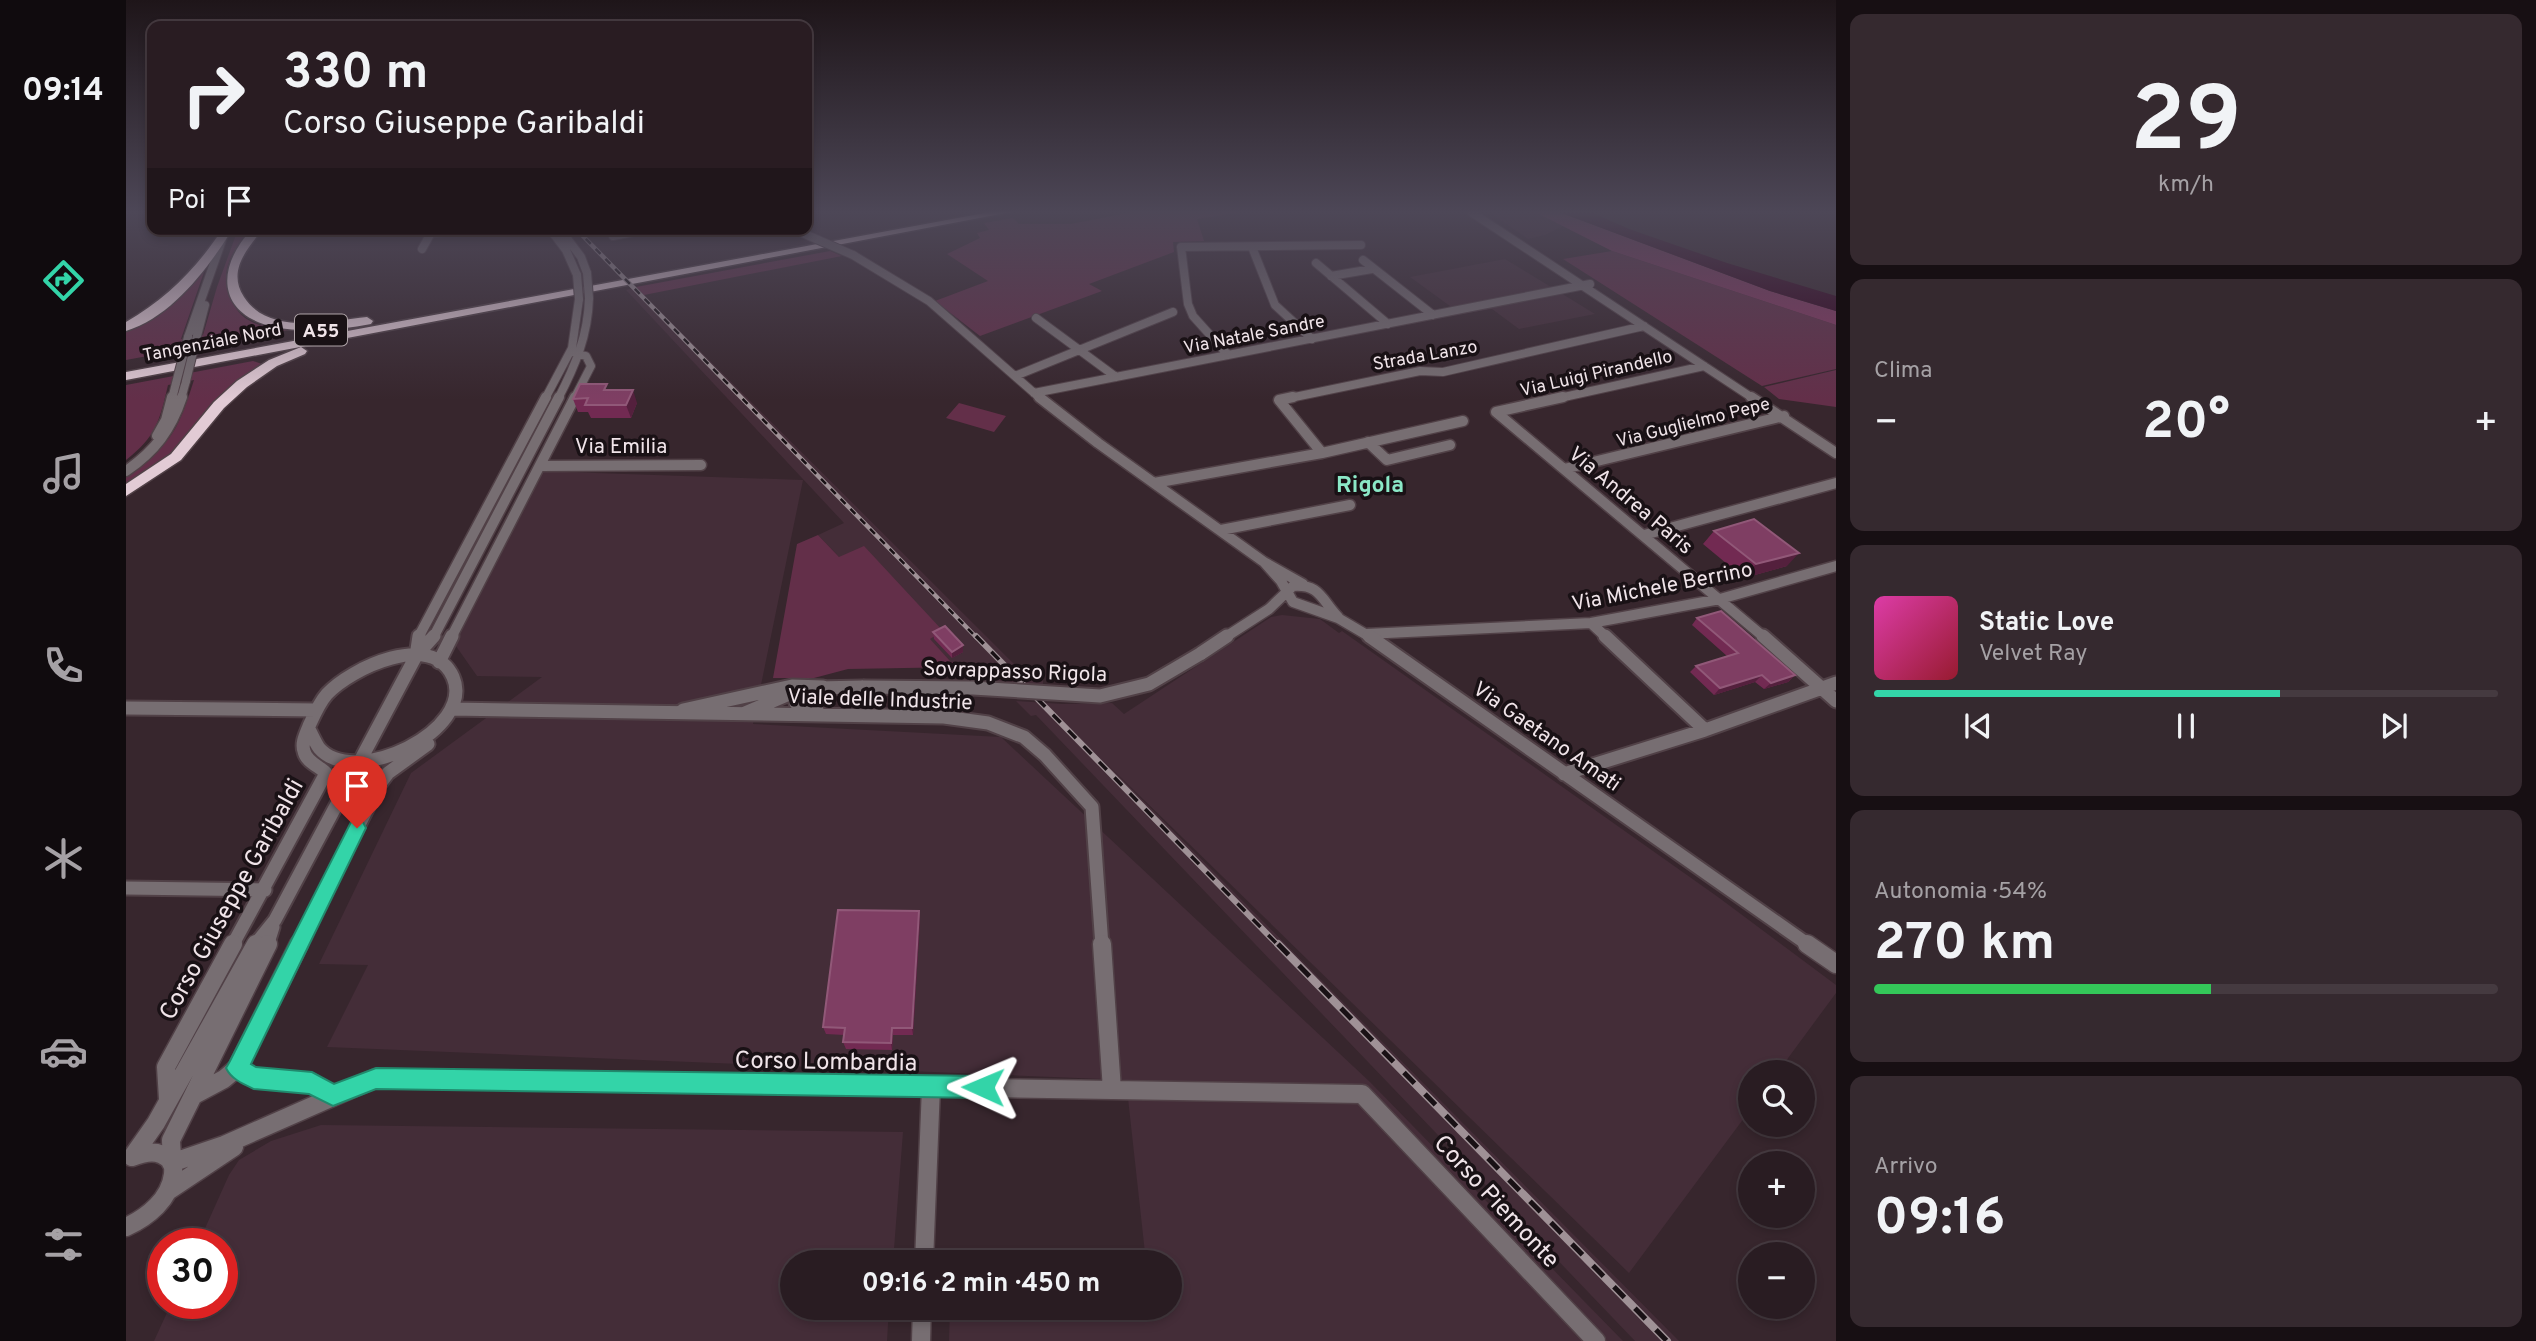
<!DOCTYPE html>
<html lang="it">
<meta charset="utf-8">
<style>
:root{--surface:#291c22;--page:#35292f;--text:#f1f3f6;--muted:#a5a1a5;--line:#453a40;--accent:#33d4a8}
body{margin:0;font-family:Overpass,sans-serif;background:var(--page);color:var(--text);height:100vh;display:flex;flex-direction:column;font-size:26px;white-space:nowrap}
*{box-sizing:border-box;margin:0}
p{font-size:23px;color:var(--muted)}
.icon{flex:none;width:38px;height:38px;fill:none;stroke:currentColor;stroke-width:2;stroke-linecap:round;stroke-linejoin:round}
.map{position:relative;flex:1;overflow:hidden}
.sheet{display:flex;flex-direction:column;gap:14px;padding:14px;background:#170f13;width:700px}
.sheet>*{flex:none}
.top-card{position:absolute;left:21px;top:21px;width:665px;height:214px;border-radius:14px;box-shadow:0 4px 10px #0003,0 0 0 2px var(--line);background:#291c22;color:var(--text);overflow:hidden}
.controls{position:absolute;left:1612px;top:1060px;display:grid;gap:14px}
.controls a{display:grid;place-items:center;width:77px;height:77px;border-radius:50%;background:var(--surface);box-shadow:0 4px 10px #0003,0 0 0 2px var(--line);font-size:35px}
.speed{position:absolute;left:21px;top:1228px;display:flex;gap:14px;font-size:35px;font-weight:700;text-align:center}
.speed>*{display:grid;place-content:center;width:91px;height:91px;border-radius:50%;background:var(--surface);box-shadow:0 4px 10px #0003,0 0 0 2px var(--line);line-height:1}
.speed .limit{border:10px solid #d22;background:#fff;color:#111}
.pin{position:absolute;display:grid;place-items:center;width:60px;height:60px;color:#fff;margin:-72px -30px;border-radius:50% 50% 50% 0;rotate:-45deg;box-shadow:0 0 7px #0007}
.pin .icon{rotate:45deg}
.me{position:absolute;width:77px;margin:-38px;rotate:271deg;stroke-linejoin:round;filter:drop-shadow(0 0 5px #0008)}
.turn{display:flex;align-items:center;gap:24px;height:147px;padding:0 21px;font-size:32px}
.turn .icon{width:91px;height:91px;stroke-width:2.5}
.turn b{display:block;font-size:49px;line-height:60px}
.then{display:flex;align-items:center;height:66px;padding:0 21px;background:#0003;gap:14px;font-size:26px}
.big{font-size:52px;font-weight:700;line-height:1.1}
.sheet .tile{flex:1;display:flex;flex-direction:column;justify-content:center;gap:10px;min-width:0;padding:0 24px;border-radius:14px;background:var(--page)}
.sheet .dial{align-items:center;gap:0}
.dial b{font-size:91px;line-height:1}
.song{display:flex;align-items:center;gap:21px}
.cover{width:84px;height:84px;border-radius:10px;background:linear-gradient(135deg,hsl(320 70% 55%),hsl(350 70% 35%))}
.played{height:7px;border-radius:4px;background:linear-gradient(90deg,var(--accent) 65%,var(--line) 65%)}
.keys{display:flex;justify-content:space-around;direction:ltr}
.heat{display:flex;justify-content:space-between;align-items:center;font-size:38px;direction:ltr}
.charge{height:10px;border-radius:5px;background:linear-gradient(90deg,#34c759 54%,var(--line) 0)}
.trip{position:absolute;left:654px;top:1250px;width:402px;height:70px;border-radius:35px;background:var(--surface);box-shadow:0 4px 10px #0003,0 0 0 2px var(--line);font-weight:700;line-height:70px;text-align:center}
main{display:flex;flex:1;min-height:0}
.tab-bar{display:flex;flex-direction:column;width:126px;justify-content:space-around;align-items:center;background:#100b0e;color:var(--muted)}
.tab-bar .icon{width:49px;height:49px}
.tab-bar .current{color:var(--accent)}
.tab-bar b{font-size:32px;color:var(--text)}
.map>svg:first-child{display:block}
.built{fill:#442d38}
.green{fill:#632f49}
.forest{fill:#853761}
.water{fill:#32001d}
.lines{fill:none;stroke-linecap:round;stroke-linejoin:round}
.minor-far3-casing{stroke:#514147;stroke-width:10}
.minor-far2-casing{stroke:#514147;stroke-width:13}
.minor-far1-casing{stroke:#514147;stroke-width:17}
.minor-casing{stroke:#514147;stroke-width:21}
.highway-casing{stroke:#514147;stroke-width:3}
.minor-far3{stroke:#776e72;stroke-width:8}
.minor-far2{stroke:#776e72;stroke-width:10}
.minor-far1{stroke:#776e72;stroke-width:13}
.minor{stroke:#776e72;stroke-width:18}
.highway{fill:#e2cbd5;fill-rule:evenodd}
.rail-far2-casing{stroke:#9f9196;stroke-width:4.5}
.rail-far1-casing{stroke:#9f9196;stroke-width:6}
.rail-casing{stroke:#9f9196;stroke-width:8}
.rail-far2{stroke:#191115;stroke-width:2.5;stroke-dasharray:7;stroke-linecap:butt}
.rail-far1{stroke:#191115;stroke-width:3.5;stroke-dasharray:11;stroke-linecap:butt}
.rail{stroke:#191115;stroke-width:5;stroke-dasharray:15;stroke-linecap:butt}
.minor-bridge-far1-casing{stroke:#514147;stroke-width:10;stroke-linecap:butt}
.minor-bridge-casing{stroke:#514147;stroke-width:17;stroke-linecap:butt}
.minor-bridge-far1{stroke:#776e72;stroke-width:8}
.minor-bridge{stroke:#776e72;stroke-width:13}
.wall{fill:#722a52}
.shaded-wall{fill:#54203d}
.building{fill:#7f3e63;stroke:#915878;stroke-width:2}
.route{fill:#33d4a8;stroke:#218a6d;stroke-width:2}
.labels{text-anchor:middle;stroke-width:7;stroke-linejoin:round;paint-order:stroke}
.far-street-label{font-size:18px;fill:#f0e4e9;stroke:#191115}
.shield{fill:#191115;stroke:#b0a5a9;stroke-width:2}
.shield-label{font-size:19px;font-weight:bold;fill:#f0e4e9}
.street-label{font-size:21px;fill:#f0e4e9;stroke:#191115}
.neighbourhood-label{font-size:23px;font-weight:bold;fill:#8be8c7;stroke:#191115}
.near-street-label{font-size:24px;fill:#f0e4e9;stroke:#191115}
</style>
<main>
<nav class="tab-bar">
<b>09:14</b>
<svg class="icon current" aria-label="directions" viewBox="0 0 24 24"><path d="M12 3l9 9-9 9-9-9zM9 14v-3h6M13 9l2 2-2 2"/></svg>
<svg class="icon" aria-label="music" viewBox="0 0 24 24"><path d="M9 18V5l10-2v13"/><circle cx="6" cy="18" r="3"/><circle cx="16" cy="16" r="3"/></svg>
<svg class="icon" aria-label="phone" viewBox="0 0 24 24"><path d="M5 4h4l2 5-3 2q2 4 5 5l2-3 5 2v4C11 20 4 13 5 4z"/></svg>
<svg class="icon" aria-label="climate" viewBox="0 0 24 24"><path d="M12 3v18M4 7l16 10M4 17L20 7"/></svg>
<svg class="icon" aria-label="car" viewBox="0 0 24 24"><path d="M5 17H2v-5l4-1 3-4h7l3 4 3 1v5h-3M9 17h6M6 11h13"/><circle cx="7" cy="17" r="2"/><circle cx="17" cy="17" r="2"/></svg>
<svg class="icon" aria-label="filters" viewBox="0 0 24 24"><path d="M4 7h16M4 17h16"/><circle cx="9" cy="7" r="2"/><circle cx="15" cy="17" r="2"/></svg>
</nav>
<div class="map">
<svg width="1710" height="1341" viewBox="0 0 1710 1341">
<rect width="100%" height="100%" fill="#37262d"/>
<path class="built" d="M 1363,212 L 1409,212 L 1437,226 L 1419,235 L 1402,239 Z
M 1379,259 L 1430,290 L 1469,314 L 1393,329 L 1366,309 L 1335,314 L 1284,277 Z
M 510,287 L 896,672 L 917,673 L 917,687 L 864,683 L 843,663 L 825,662 L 803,639 L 816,632 L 713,557 L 692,535 L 718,523 L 500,290 Z
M 412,471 L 677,480 L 627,724 L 875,737 L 1244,1082 L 1497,1341 L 823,1341 L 824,1307 L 1045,1307 L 1045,1262 L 1020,1262 L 1000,1080 L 201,1047 L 242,965 L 193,964 L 285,773 L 416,677 L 351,676 L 325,639 Z
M 1156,615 L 1194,619 L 1213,633 L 1216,631 L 1592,897 L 1710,985 L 1710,993 L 1651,1073 L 1624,1073 L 1624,1110 L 1503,1273 L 979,762 L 1553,1341 L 1509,1341 L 910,715 L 905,716 L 890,701 L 937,704 L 986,703 L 998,714 L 1145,617 Z
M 195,1125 L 777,1132 L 767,1262 L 667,1262 L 667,1307 L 763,1307 L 761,1341 L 28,1341 L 45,1304 L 96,1304 L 96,1244 L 72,1244 L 103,1175 L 113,1160 L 145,1141 Z"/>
<path class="green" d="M 1006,212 L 1115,212 L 1071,219 L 1078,241 L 1047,242 L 1048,252 L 963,284 L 976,291 L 854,336 L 809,301 L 862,281 L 821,254 L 854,238 L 851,233 L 863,230 L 858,223 L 887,218 L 893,224 L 945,224 Z
M 112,229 L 126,229 C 105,251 91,273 107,303 C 111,311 117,318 126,322 C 139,329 156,326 168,329 L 0,360 L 0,329 L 78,272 L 55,339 L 77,335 L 91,287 Z
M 704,251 L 716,256 L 518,295 L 510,287 Z
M 1486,251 L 1710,325 L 1710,369 L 1636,386 L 1437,259 Z
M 127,361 L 136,364 L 101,389 L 50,452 L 0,488 L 0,474 C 46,445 52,430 68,380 L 42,385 C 34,420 30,437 0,460 L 0,385 Z
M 1710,370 L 1710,407 L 1653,399 L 1638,387 Z
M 833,403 L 880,416 L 868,432 L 820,418 Z
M 692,535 L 713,557 L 738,546 L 817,631 L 804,639 L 825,662 L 843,663 L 836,667 L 722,669 L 688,678 L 647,678 L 671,544 Z"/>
<path class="forest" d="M 1409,212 L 1433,212 L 1644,291 L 1710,311 L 1710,325 L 1486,251 Z"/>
<path class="water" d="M 1433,212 L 1465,212 L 1503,229 L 1601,263 L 1710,296 L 1710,311 L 1644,291 Z"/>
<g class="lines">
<g class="minor-far3-casing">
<path id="minor-far3" d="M 1345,212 L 1628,399
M 424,229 L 440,250 L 451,275
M 434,229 L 455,257 L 461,273
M 487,236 L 524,229
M 1126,247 L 1149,305 L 1186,339
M 296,249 L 305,233 L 364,229
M 727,255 L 803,301 L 915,399
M 1237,260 L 1307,315
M 1190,263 L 1262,324
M 1205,276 L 1246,269
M 910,318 L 990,377
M 71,336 L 79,305
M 62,337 L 100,229
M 1102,355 L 1067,316 L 1062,304 L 1055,247 L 1235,245
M 889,376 L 1047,312
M 908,393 L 1464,284
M 46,399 L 50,383
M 55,399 L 60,381
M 419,399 L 446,348 L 453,299
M 432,399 C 449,366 462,336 463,298
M 448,399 L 465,366 L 460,356 L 449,353
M 1159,399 L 1294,371 L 1317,372 L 1518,326
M 1429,399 L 1578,366"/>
</g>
<g class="minor-far2-casing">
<path id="minor-far2" d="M 913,397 L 972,443 L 1138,562 L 1177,584
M 1167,397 L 1153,400 L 1196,453
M 1625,397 L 1710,453
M 1370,412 L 1639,638
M 1370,412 L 1437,397
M 31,436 L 40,420 L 46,397
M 1242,442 L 1261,460 L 1324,445
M 415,466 L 575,465
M 1438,469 L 1658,416
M 0,471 C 29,451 45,430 56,397
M 1028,483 L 1196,453 L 1337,421
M 1095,530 L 1224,505
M 1518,535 L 1710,483
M 1138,562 L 1155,581 L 1167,602 L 1212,618 L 1246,638
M 1465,623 L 1481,638
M 1240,634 L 1465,623 L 1594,599 L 1710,566
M 292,638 L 420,397
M 307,638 L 433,397
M 325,638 L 449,397
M 1098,638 L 1143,609 L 1167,586 C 1194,584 1195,599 1212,617"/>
</g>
<g class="minor-far1-casing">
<path id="minor-far1" d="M 1243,636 L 1684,946
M 1479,636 L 1579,730
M 1637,636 L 1710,701
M 1074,654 L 1101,636
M 290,656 L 293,636
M 313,662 L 326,636
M 691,688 L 737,687
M 678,690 L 671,695 L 670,703 L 691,710
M 0,708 L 190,710
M 326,709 L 818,717 L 862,723 L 898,737 L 919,755 L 966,807 L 976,946
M 557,710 L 666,686 L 697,687
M 619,713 L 670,691
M 1438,774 L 1579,730 L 1710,683
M 0,888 L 139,890
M 106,946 L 200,773 C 193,766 180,762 178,751 C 175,743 180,734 183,726 C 188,715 193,703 201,694 C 225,668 306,630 327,677 C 350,730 228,789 193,748 C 189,742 186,735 183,729
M 128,946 L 149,920 L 290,656 L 308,636
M 141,946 L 147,927
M 172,946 L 253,785 L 262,773 L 302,744"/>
</g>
<g class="minor-casing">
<path id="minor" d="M 976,944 L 986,1090
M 1681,944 L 1710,964
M 111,1068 L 128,1078 L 186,1083 L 207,1095
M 68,1095 L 98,1079 L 111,1068 L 173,944
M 42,1099 L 40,1067 L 107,944
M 6,1157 L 30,1123 L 130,944
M 6,1157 C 20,1152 32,1149 44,1160
M 45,1163 L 98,1145 L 250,1078 L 1236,1094 L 1470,1341
M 42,1191 L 108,1147
M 0,1227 C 22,1217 44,1199 47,1174 C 48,1163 45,1151 45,1140 L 142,944
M 798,1262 L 805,1087
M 795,1341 L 796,1307"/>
</g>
<g class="highway-casing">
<path id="highway" d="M 864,212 L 885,212 L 0,380 L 0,372 Z
M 126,229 L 137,229 C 121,249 101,271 118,297 C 143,336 202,321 241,317 L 247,321 L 245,324 C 215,330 178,333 148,327 C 90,314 90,267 126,229 Z
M 95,231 L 104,233 C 80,271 45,317 0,331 L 0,322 C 40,299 70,269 95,231 Z
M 175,347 L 181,351 L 179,354 L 151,366 L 121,387 L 98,408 L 55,460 L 0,496 L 0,484 L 45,454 L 88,402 L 111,381 L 143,360 Z"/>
</g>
<use href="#minor-far3" class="minor-far3"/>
<use href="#minor-far2" class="minor-far2"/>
<use href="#minor-far1" class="minor-far1"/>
<use href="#minor" class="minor"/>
<use href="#highway" class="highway"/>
<g class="rail-far2-casing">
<path id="rail-far2" d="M 450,229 L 851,638"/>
</g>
<g class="rail-far1-casing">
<path id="rail-far1" d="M 850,636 L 1153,946"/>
</g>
<g class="rail-casing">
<path id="rail" d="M 1152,944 L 1541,1341"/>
</g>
<use href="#rail-far2" class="rail-far2"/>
<use href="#rail-far1" class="rail-far1"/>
<use href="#rail" class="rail"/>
<g class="minor-bridge-far1-casing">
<path id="minor-bridge-far1" d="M 667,229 L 727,255
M 461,273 L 463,298
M 451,275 L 453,299
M 60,381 L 71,336
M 50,383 L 62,337"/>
</g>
<g class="minor-bridge-casing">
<path id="minor-bridge" d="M 737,687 L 847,688 L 974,696 L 1023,684 L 1074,654"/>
</g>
<use href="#minor-bridge-far1" class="minor-bridge-far1"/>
<use href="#minor-bridge" class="minor-bridge"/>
</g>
<path class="wall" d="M 483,390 L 511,403 L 505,418 L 465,418 L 462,412 L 452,412 L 447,399 Z
M 1588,531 L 1661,566 L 1618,578 L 1577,544 Z
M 1571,618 L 1669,675 L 1662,682 L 1638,689 L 1629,682 L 1588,695 L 1564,672 L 1570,666 L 1601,656 L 1566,625 Z
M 807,632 L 837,645 L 837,652 L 826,658 L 808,639 Z
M 793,911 L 794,920 L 787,1035 L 767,1035 L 766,1050 L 720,1049 L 717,1042 L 718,1035 L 700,1034 L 697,1027 Z"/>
<path class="shaded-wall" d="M 507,390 L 511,403 L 505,418 L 500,405 Z
M 1673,553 L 1661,566 L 1618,578 L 1630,564 Z
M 837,645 L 837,652 L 826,658 L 826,652 Z
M 1636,675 L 1629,682 L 1588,695 L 1594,688 Z
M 1669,675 L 1662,682 L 1638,689 L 1645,683 Z
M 793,911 L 794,920 L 787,1035 L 786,1028 Z
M 766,1028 L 767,1035 L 766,1050 L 765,1043 Z"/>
<path class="building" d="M 454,384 L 481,384 L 478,390 L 507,390 L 500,405 L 459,405 L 462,398 L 447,399 Z
M 1628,519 L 1673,553 L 1630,564 L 1588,531 Z
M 1595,611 L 1669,675 L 1645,683 L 1636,675 L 1594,688 L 1570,666 L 1612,653 L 1571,618 Z
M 819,626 L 837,645 L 826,652 L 807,632 Z
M 712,910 L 793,911 L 786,1028 L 766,1028 L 765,1043 L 717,1042 L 719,1028 L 697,1027 Z"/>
<linearGradient id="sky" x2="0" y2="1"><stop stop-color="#1e1519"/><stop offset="0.53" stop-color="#4d4757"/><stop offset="1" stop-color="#4d4757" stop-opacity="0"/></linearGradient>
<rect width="1710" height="400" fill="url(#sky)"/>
<path class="route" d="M 231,820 L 237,822 L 240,828 L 125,1064 L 130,1067 L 186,1072 L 208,1084 L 250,1068 L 857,1076 L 865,1080 L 868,1087 L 865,1095 L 857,1098 L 250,1089 L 207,1106 L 183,1094 L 128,1089 C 117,1084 105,1079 100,1068 L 104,1061 L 225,822 Z"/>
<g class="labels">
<g class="far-street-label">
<text transform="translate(1128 334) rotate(-11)" y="6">Via Natale Sandre</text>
<text transform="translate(86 342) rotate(-11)" y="6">Tangenziale Nord</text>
<text transform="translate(1299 355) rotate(-10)" y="6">Strada Lanzo</text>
<text transform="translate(1470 373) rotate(-13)" y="6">Via Luigi Pirandello</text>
<text transform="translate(1567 422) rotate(-14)" y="6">Via Guglielmo Pepe</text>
</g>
<rect class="shield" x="169" y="314.5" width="52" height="31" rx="5"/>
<g class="shield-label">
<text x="195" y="337">A55</text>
</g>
<g class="street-label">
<text x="495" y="453">Via Emilia</text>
<text transform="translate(1505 500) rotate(40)" y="7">Via Andrea Paris</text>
<text transform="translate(1536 586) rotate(-11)" y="7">Via Michele Berrino</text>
<text transform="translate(889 671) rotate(2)" y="7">Sovrappasso Rigola</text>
<text transform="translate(754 699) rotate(2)" y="7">Viale delle Industrie</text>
<text transform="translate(1421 736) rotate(35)" y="7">Via Gaetano Amati</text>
</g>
<g class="neighbourhood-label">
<text x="1244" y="492">Rigola</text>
</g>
<g class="near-street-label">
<text transform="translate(105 899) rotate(-61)" y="8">Corso Giuseppe Garibaldi</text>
<text transform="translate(700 1061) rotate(1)" y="8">Corso Lombardia</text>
<text transform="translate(1371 1201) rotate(47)" y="8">Corso Piemonte</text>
</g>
</g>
</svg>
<div class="controls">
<a><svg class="icon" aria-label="search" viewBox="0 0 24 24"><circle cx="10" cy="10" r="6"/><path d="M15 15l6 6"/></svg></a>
<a>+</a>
<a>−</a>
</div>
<div class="speed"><div class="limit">30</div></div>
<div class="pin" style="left:231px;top:828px;background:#d93025"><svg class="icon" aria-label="arrive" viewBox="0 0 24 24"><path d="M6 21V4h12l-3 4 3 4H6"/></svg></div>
<svg class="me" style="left:857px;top:1087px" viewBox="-20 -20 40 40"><path d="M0-17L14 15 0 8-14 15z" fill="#33d4a8" stroke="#fff" stroke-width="4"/></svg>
<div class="trip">09:16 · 2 min · 450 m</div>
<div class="top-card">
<div class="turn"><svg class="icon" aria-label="right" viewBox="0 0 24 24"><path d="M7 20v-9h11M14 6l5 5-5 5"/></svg><div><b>330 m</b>Corso Giuseppe Garibaldi</div></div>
<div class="then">Poi<svg class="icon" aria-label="arrive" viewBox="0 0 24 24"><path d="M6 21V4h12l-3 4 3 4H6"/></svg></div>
</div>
</div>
<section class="sheet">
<div class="tile dial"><b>29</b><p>km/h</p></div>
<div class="tile"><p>Clima</p>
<div class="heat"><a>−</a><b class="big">20°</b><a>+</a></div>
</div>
<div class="tile">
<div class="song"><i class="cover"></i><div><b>Static Love</b><p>Velvet Ray</p></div></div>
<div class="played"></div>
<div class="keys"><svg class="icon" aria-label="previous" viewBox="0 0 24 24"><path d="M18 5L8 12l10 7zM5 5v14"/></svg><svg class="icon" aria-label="pause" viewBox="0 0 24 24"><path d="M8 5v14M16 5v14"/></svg><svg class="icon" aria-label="next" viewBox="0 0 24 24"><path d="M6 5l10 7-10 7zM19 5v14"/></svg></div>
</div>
<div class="tile"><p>Autonomia · 54%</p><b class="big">270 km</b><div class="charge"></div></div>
<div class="tile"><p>Arrivo</p><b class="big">09:16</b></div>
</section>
</main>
